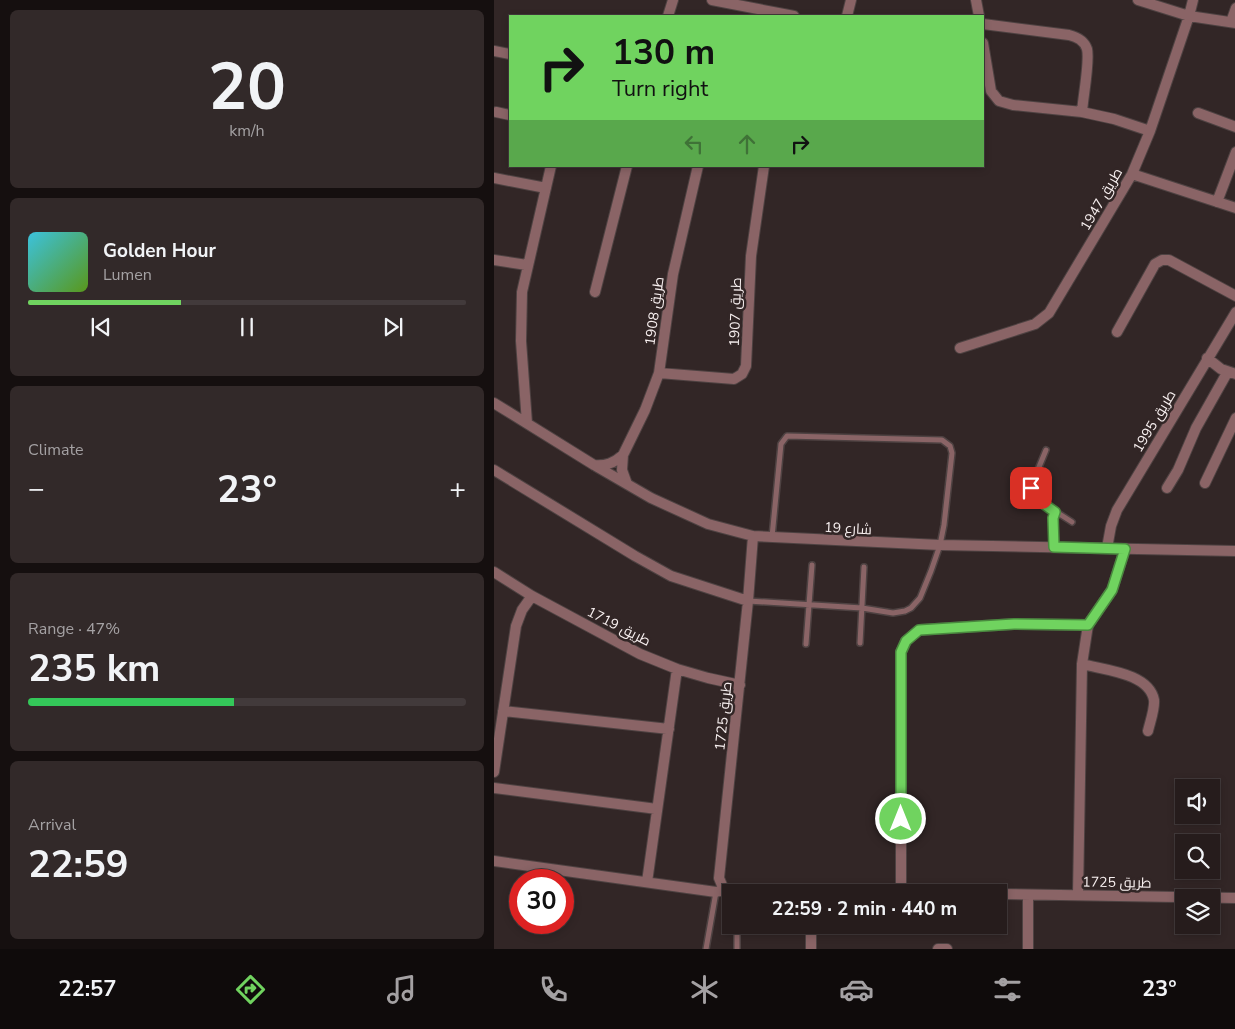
<!DOCTYPE html>
<meta charset="utf-8">
<style>
:root{--surface:#261c1c;--page:#322929;--text:#f1f3f6;--muted:#a4a1a3;--line:#423a3b;--accent:#70d35f}
body{margin:0;font-family:"Nunito Sans",Cairo,sans-serif;background:var(--page);color:var(--text);height:100vh;display:flex;flex-direction:column;font-size:19px;white-space:nowrap}
*{box-sizing:border-box;margin:0}
p{font-size:16px;color:var(--muted)}
.icon{flex:none;width:28px;height:28px;fill:none;stroke:currentColor;stroke-width:2;stroke-linecap:round;stroke-linejoin:round}
.map{position:relative;flex:1;overflow:hidden}
.side{display:flex;flex-direction:column;gap:10px;padding:10px;background:#150f0f;width:494px}
.side>*{flex:none}
.guide{position:absolute;left:15px;top:15px;width:475px;height:152px;border-radius:0px;box-shadow:0 2px 8px #0003,0 0 0 1px var(--line);background:#70d35f;color:#111;overflow:hidden}
.fabs{position:absolute;left:681px;top:779px;display:grid;gap:10px}
.fabs a{display:grid;place-items:center;width:45px;height:45px;border-radius:0px;background:var(--surface);box-shadow:0 2px 8px #0003,0 0 0 1px var(--line);font-size:25px}
.speed{position:absolute;left:15px;top:869px;display:flex;gap:10px;font-size:25px;font-weight:700;text-align:center}
.speed>*{display:grid;place-content:center;width:65px;height:65px;border-radius:50%;background:var(--surface);box-shadow:0 2px 8px #0003,0 0 0 1px var(--line);line-height:1}
.speed .limit{border:8px solid #d22;background:#fff;color:#111}
.pin{position:absolute;display:grid;place-items:center;width:42px;height:42px;color:#fff;margin:-21px;border-radius:10px;box-shadow:0 2px 8px #0006}
.me{position:absolute;width:55px;margin:-28px;rotate:0deg;stroke-linejoin:round;filter:drop-shadow(0 0 4px #0008)}
.turn{display:flex;align-items:center;gap:18px;height:105px;padding:0 20px;font-size:22px}
.turn .icon{width:65px;height:65px;stroke-width:2.5}
.turn b{display:block;font-size:35px;line-height:42px}
.lanes{display:flex;align-items:center;height:48px;padding:0 20px;background:#0003;justify-content:center;gap:25px;direction:ltr}
.lanes .off{opacity:.35}
.big{font-size:38px;font-weight:700;line-height:1.1}
.side .widget{flex:1;display:flex;flex-direction:column;justify-content:center;gap:8px;min-width:0;padding:0 18px;border-radius:8px;background:var(--page)}
.side .dial{align-items:center;gap:0}
.dial b{font-size:65px;line-height:1}
.song{display:flex;align-items:center;gap:15px}
.cover{width:60px;height:60px;border-radius:8px;background:linear-gradient(135deg,hsl(190 70% 55%),hsl(90 70% 35%))}
.played{height:5px;border-radius:2px;background:linear-gradient(90deg,var(--accent) 35%,var(--line) 35%)}
.keys{display:flex;justify-content:space-around;direction:ltr}
.heat{display:flex;justify-content:space-between;align-items:center;font-size:28px;direction:ltr}
.charge{height:8px;border-radius:4px;background:linear-gradient(90deg,#34c759 47%,var(--line) 0)}
.trip{position:absolute;left:228px;top:884px;width:285px;height:50px;border-radius:0px;background:var(--surface);box-shadow:0 2px 8px #0003,0 0 0 1px var(--line);font-weight:700;line-height:50px;text-align:center}
.tab-bar{display:flex;height:80px;justify-content:space-around;align-items:center;background:#0f0b0b;color:var(--muted)}
.tab-bar .icon{width:35px;height:35px}
.tab-bar .current{color:var(--accent)}
.tab-bar b{font-size:22px;color:var(--text)}
main{display:flex;flex:1;min-height:0}
.map>svg:first-child{display:block}
.lines{fill:none;stroke-linecap:round;stroke-linejoin:round}
.lane-casing{stroke:#4e4242;stroke-width:8}
.street-casing{stroke:#4e4242;stroke-width:12}
.lane{stroke:#8a6466;stroke-width:5}
.street{stroke:#8a6466;stroke-width:10}
.route-casing{stroke:#49893e;stroke-width:12}
.route{stroke:#70d35f;stroke-width:9}
.labels{text-anchor:middle;stroke-width:5;stroke-linejoin:round;paint-order:stroke}
.street-label{font-size:14px;fill:#f8f0f0;stroke:#322626}
</style>
<main>
<section class="side">
<div class="widget dial"><b>20</b><p>km/h</p></div>
<div class="widget">
<div class="song"><i class="cover"></i><div><b>Golden Hour</b><p>Lumen</p></div></div>
<div class="played"></div>
<div class="keys"><svg class="icon" aria-label="previous" viewBox="0 0 24 24"><path d="M18 5L8 12l10 7zM5 5v14"/></svg><svg class="icon" aria-label="pause" viewBox="0 0 24 24"><path d="M8 5v14M16 5v14"/></svg><svg class="icon" aria-label="next" viewBox="0 0 24 24"><path d="M6 5l10 7-10 7zM19 5v14"/></svg></div>
</div>
<div class="widget"><p>Climate</p>
<div class="heat"><a>−</a><b class="big">23°</b><a>+</a></div>
</div>
<div class="widget"><p>Range · 47%</p><b class="big">235 km</b><div class="charge"></div></div>
<div class="widget"><p>Arrival</p><b class="big">22:59</b></div>
</section>
<div class="map">
<svg width="742" height="949" viewBox="0 0 742 949">
<rect width="100%" height="100%" fill="#322626"/>
<g class="lines">
<g class="lane-casing">
<path id="lane" d="M 552,450 L 538,484 L 538,495 L 542,499 L 578,522
M 560,547 L 559,516 L 561,512
M 254,601 L 368,608 L 399,613 L 411,611 L 417,608 L 426,598 L 437,571 L 446,545 L 450,525 L 458,453 L 456,446 L 448,440 L 293,436 L 287,444 L 278,537
M 366,643 L 370,567
M 312,644 L 318,565
M 212,949 L 222,892
M 243,949 L 243,925"/>
</g>
<g class="street-casing">
<path id="street" d="M 218,0 L 300,16
M 482,0 L 485,16
M 644,0 L 695,16 L 742,23
M 174,16 L 179,0
M 353,16 L 357,0
M 737,22 L 742,8
M 489,24 L 575,35 C 583,37 590,40 593,49 C 596,61 589,97 588,112
M 489,43 L 497,91 L 505,101 L 519,105 L 588,112 L 620,119 L 656,131
M 0,51 L 16,54
M 2,112 L 16,115
M 704,113 L 742,127
M 638,174 L 742,208
M 0,178 L 52,188
M 723,202 L 742,152
M 0,260 L 33,265
M 101,292 L 133,166
M 623,332 L 661,264 L 668,260 L 675,260 L 742,296
M 466,348 L 541,324 L 555,313 L 638,174 L 656,131 L 695,16 L 699,0
M 713,358 L 727,369 L 742,374
M 165,373 L 240,379 L 248,374 L 252,366 L 257,256 L 270,166
M 0,403 L 100,465 L 157,498 L 214,524 L 259,536 L 446,545 L 742,551
M 33,423 L 27,341 L 28,292 L 57,166
M 129,455 L 128,470 L 133,484
M 100,465 C 112,466 120,463 129,455 L 151,410 L 165,373 L 179,274 L 204,166
M 0,470 L 141,556 L 177,576 L 254,601
M 711,483 L 742,418
M 673,488 L 684,470 L 702,428 L 733,373
M 613,548 L 617,526 L 623,510 L 742,312
M 0,572 L 38,596 L 146,654 L 183,669 L 214,678 L 246,685
M 588,664 C 610,670 655,673 660,700 C 661,709 656,722 654,731
M 9,711 L 175,729
M 0,772 L 22,626 L 28,610 L 38,596
M 0,788 L 163,809
M 0,861 L 222,892 L 230,890
M 153,882 L 183,669
M 407,892 L 407,652 L 412,641 L 425,630 L 520,624 L 594,625 L 618,590 L 631,549
M 504,894 L 742,898
M 236,895 L 230,890 L 225,878 L 254,601 L 259,536
M 584,895 L 588,664 L 594,625
M 317,949 L 317,925
M 444,949 L 453,949
M 534,949 L 534,895"/>
</g>
<use href="#lane" class="lane"/>
<use href="#street" class="street"/>
</g>
<g class="lines">
<g class="route-casing">
<path id="route" d="M 407,819 L 407,652 L 412,641 L 425,630 L 520,624 L 594,625 L 618,590 L 631,549 L 560,547 L 559,518 L 561,512 L 540,497 L 537,488"/>
</g>
<use href="#route" class="route"/>
</g>
<g class="labels">
<g class="street-label">
<text transform="translate(607 199) rotate(-60)" y="5">طريق 1947</text>
<text transform="translate(160 311) rotate(-82)" y="5">طريق 1908</text>
<text transform="translate(241 312) rotate(-88)" y="5">طريق 1907</text>
<text transform="translate(660 421) rotate(-59)" y="5">طريق 1995</text>
<text transform="translate(354 528) rotate(3)" y="5">شارع 19</text>
<text transform="translate(125 626) rotate(27)" y="5">طريق 1719</text>
<text transform="translate(229 716) rotate(-84)" y="5">طريق 1725</text>
<text transform="translate(623 882) rotate(1)" y="5">طريق 1725</text>
</g>
</g>
</svg>
<div class="fabs">
<a><svg class="icon" aria-label="sound" viewBox="0 0 24 24"><path d="M4 9h4l5-4v14l-5-4H4zM17 9q2 3 0 6"/></svg></a>
<a><svg class="icon" aria-label="search" viewBox="0 0 24 24"><circle cx="10" cy="10" r="6"/><path d="M15 15l6 6"/></svg></a>
<a><svg class="icon" aria-label="layers" viewBox="0 0 24 24"><path d="M12 4l9 5-9 5-9-5zM3 14l9 5 9-5"/></svg></a>
</div>
<div class="speed"><div class="limit">30</div></div>
<div class="pin" style="left:537px;top:488px;background:#d93025"><svg class="icon" aria-label="arrive" viewBox="0 0 24 24"><path d="M6 21V4h12l-3 4 3 4H6"/></svg></div>
<svg class="me" style="left:407px;top:819px" viewBox="-20 -20 40 40"><circle r="17" fill="#70d35f" stroke="#fff" stroke-width="3"/><path d="M0-11L8 9 0 5-8 9z" fill="#fff"/></svg>
<div class="trip">22:59 · 2 min · 440 m</div>
<div class="guide">
<div class="turn"><svg class="icon" aria-label="right" viewBox="0 0 24 24"><path d="M7 20v-9h11M14 6l5 5-5 5"/></svg><div><b>130 m</b>Turn right</div></div>
<div class="lanes"><svg class="icon off" aria-label="left" viewBox="0 0 24 24"><path d="M17 20v-9H6M10 6l-5 5 5 5"/></svg><svg class="icon off" aria-label="ahead" viewBox="0 0 24 24"><path d="M12 20V5M6 11l6-6 6 6"/></svg><svg class="icon" aria-label="right" viewBox="0 0 24 24"><path d="M7 20v-9h11M14 6l5 5-5 5"/></svg></div>
</div>
</div>
</main>
<nav class="tab-bar">
<b>22:57</b>
<svg class="icon current" aria-label="directions" viewBox="0 0 24 24"><path d="M12 3l9 9-9 9-9-9zM9 14v-3h6M13 9l2 2-2 2"/></svg>
<svg class="icon" aria-label="music" viewBox="0 0 24 24"><path d="M9 18V5l10-2v13"/><circle cx="6" cy="18" r="3"/><circle cx="16" cy="16" r="3"/></svg>
<svg class="icon" aria-label="phone" viewBox="0 0 24 24"><path d="M5 4h4l2 5-3 2q2 4 5 5l2-3 5 2v4C11 20 4 13 5 4z"/></svg>
<svg class="icon" aria-label="climate" viewBox="0 0 24 24"><path d="M12 3v18M4 7l16 10M4 17L20 7"/></svg>
<svg class="icon" aria-label="car" viewBox="0 0 24 24"><path d="M5 17H2v-5l4-1 3-4h7l3 4 3 1v5h-3M9 17h6M6 11h13"/><circle cx="7" cy="17" r="2"/><circle cx="17" cy="17" r="2"/></svg>
<svg class="icon" aria-label="filters" viewBox="0 0 24 24"><path d="M4 7h16M4 17h16"/><circle cx="9" cy="7" r="2"/><circle cx="15" cy="17" r="2"/></svg>
<b>23°</b>
</nav>
